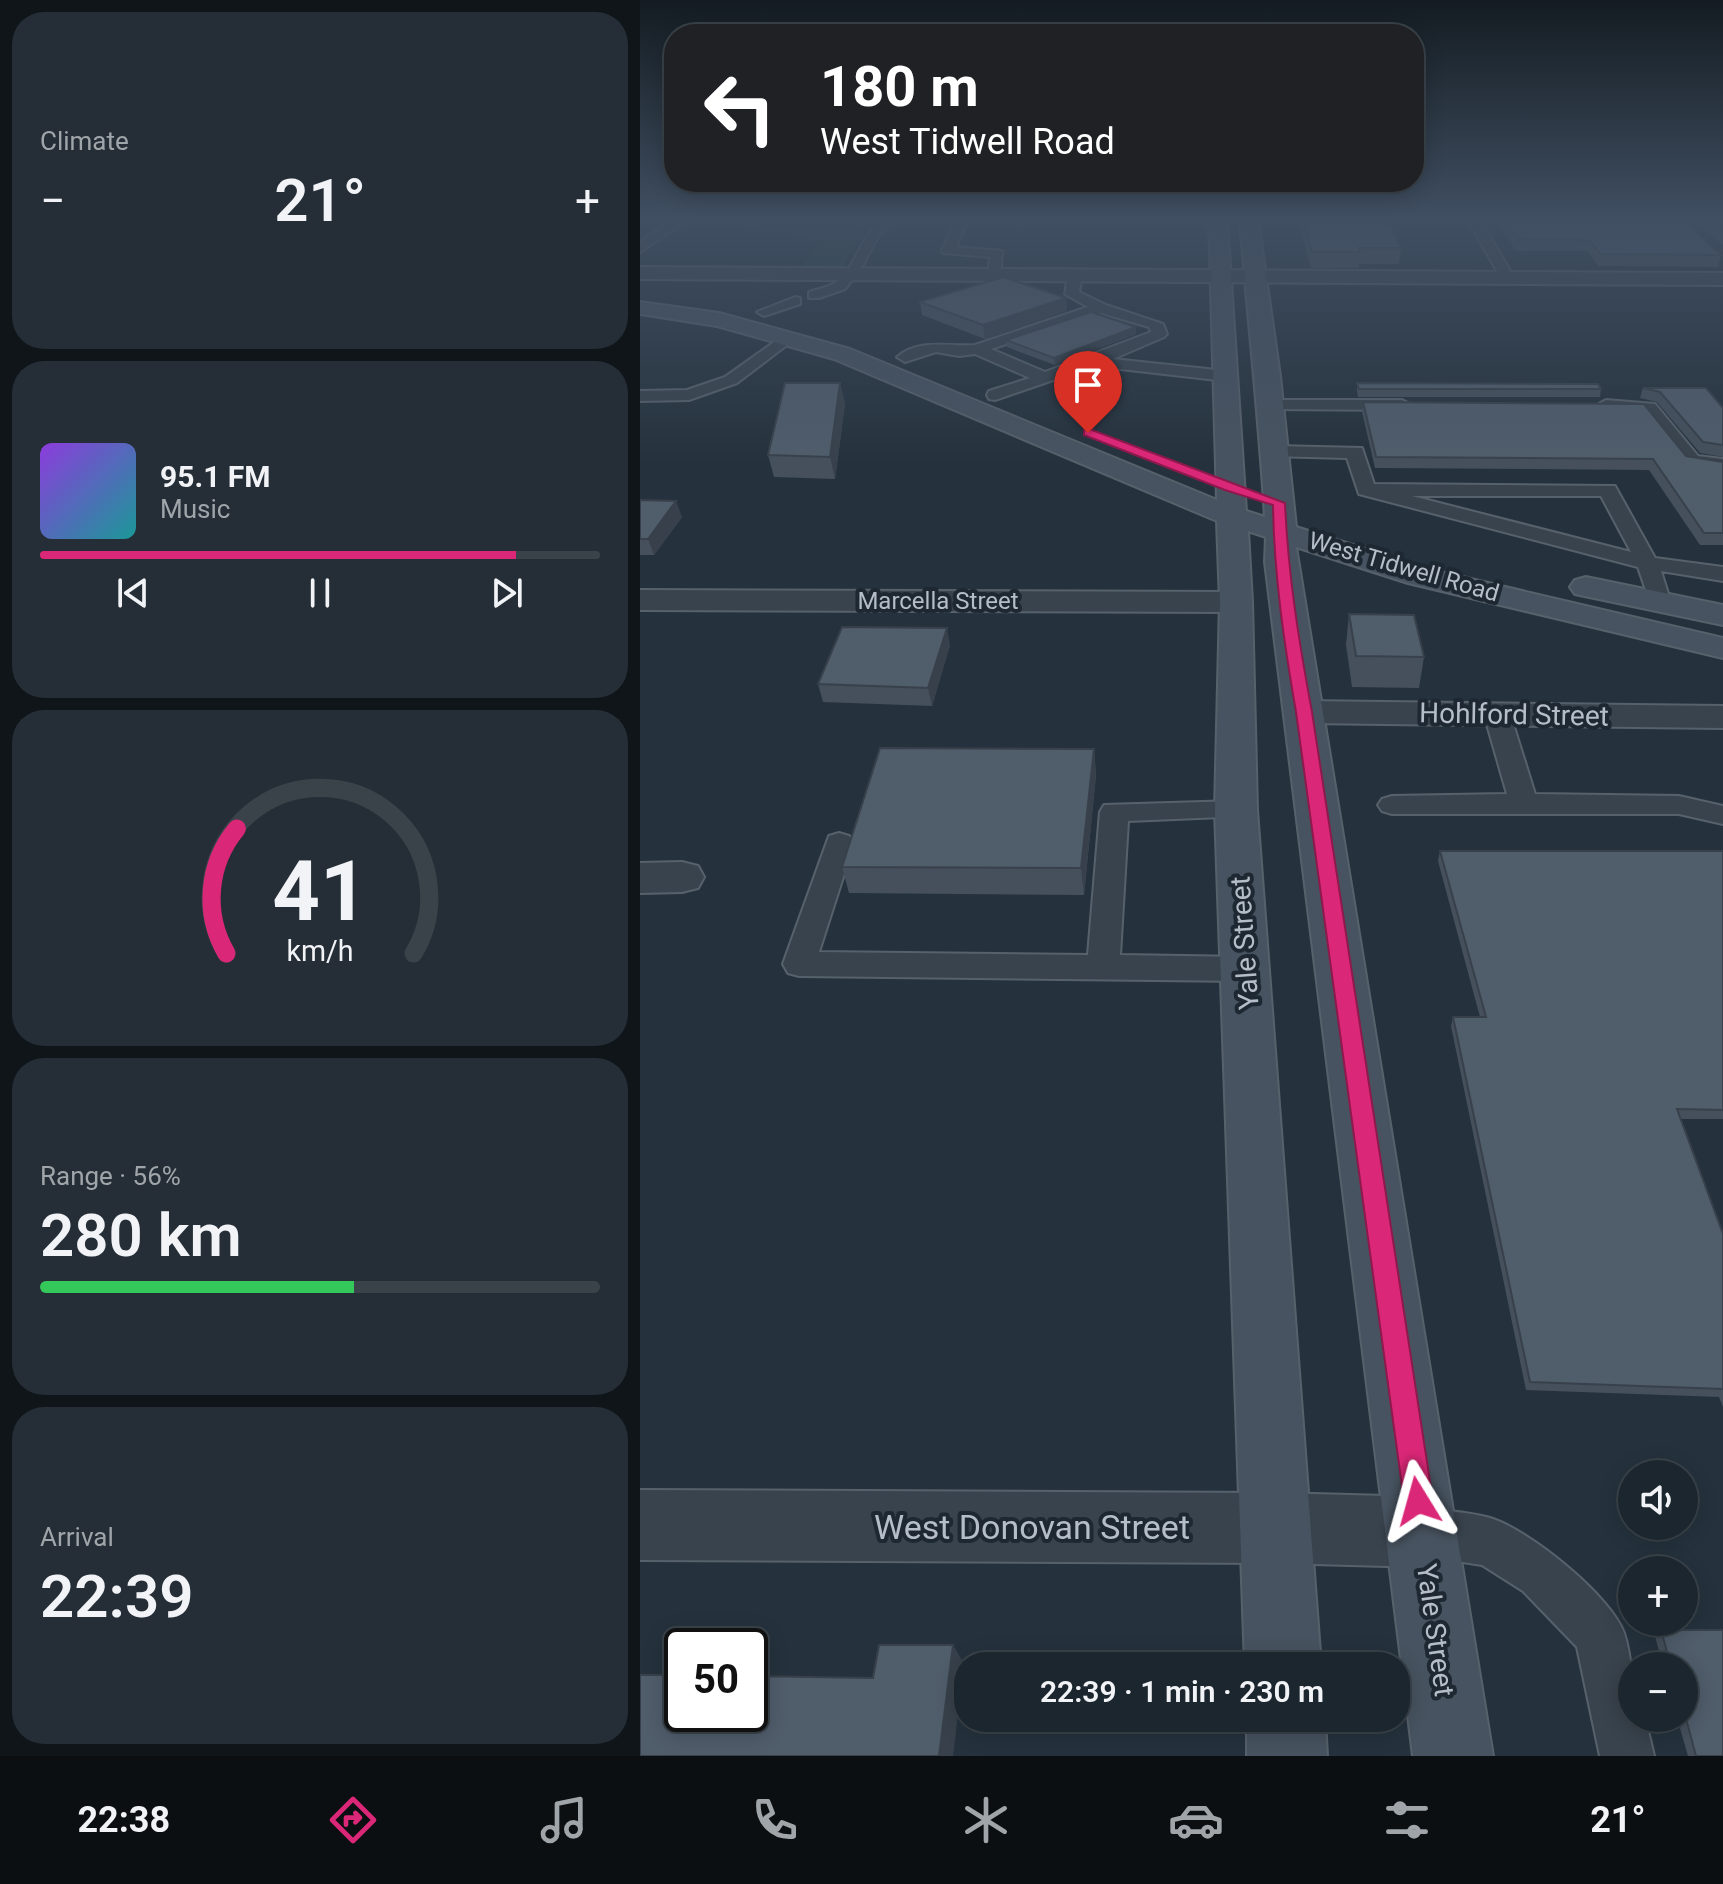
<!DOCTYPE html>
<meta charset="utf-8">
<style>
:root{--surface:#1c262e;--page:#252e36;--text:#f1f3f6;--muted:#a0a5aa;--line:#3a434a;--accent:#db2777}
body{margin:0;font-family:Roboto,sans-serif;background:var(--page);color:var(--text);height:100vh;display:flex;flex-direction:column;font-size:30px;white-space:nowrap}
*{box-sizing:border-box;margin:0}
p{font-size:26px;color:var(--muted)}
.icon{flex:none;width:44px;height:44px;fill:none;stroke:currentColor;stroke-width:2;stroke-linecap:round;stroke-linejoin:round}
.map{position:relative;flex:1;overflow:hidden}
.side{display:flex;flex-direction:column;gap:12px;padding:12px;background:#0f1519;width:640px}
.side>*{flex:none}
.guide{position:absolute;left:24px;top:24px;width:760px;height:168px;border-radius:32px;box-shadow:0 4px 20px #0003,0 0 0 2px var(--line);background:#202124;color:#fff;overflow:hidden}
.buttons{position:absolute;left:978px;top:1460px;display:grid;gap:16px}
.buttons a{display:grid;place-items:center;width:80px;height:80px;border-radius:50%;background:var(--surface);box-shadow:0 4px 20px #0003,0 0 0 2px var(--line);font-size:40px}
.speed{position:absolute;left:24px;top:1628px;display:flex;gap:16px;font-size:40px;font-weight:700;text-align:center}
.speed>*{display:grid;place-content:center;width:104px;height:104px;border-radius:50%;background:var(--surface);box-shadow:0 4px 20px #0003,0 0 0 2px var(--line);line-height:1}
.speed .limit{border:4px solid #111;border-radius:12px;background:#fff;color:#111}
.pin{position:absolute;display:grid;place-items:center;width:68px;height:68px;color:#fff;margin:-82px -34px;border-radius:50% 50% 50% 0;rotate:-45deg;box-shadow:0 0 8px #0007}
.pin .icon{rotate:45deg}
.me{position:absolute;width:88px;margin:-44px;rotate:352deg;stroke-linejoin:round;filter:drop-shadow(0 0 6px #0008)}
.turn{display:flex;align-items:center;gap:28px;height:168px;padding:0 24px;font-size:36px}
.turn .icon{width:104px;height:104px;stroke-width:2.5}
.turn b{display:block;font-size:56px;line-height:68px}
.big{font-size:60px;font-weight:600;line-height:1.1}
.side .tile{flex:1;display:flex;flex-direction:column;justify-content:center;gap:12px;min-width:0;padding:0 28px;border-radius:32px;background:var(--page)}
.side .dial{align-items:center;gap:0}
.dial svg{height:208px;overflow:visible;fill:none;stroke:var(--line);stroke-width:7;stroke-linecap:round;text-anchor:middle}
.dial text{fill:var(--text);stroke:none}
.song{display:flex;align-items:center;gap:24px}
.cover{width:96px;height:96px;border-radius:12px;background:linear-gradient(135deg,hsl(270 70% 55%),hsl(180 70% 35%))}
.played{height:8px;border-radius:4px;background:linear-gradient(90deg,var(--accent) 85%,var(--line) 85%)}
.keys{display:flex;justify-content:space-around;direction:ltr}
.heat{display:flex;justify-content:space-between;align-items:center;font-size:44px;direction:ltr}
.charge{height:12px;border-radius:6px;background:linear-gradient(90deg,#34c759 56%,var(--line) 0)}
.trip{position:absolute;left:314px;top:1652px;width:456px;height:80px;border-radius:32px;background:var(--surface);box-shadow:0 4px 20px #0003,0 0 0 2px var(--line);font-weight:600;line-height:80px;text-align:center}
.tab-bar{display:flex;height:128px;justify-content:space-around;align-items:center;background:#0b0f12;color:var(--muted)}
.tab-bar .icon{width:56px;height:56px}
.tab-bar .selected{color:var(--accent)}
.tab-bar b{font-size:36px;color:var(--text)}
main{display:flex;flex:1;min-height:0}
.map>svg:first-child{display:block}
.green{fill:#28403f}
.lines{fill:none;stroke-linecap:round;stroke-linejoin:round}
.service-casing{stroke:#57616b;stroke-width:4}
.minor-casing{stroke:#57616b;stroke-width:4}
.tertiary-casing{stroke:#57616b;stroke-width:4}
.secondary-casing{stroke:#57616b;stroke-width:4}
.service{fill:#39434d;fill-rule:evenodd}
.minor{fill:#39434d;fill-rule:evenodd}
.tertiary{fill:#39434d;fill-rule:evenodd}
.secondary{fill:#475360;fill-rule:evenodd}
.wall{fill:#45505c}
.shaded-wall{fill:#38414b}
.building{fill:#505d6b;stroke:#38414b;stroke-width:2}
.route{fill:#db2777;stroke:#8e194d;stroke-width:2}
.labels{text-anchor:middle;stroke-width:8;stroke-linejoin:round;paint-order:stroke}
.far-street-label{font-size:24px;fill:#b5bec8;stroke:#1e2832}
.street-label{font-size:28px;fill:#b5bec8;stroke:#1e2832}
.near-street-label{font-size:34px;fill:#b5bec8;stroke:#1e2832}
</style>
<main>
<section class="side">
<div class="tile"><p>Climate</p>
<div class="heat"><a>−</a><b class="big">21°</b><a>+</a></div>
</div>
<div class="tile">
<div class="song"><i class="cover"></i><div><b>95.1 FM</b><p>Music</p></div></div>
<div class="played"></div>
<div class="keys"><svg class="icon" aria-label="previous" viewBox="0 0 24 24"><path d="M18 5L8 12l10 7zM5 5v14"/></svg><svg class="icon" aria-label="pause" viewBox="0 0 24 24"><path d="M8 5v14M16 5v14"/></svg><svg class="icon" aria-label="next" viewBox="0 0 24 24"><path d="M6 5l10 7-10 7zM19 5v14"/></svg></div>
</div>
<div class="tile dial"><svg viewBox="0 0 100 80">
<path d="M14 69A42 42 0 1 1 86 69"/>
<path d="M14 69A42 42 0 0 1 18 21" stroke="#db2777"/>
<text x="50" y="56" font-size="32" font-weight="700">41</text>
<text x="50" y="72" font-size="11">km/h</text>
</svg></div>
<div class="tile"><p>Range · 56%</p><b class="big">280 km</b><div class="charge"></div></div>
<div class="tile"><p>Arrival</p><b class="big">22:39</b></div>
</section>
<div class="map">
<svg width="1083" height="1756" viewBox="0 0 1083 1756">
<rect width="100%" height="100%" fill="#25323d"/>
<path class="green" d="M 129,220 L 230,220 L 203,266 L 161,268 L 182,242 L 106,230 Z"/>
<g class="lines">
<g class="service-casing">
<path id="service" d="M 33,220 L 43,223 L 0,252 L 0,242 Z
M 244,220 L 258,220 L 239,235 L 220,270 L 205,289 L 179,298 L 169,298 L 169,292 C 177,289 186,288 193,284 C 218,270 218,234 244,220 Z
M 316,220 L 328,220 L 316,247 L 362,251 L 360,280 L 348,277 L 350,257 L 303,253 L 302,250 Z
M 828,220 L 840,220 L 875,279 L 873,282 L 863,282 Z
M 435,272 L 442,276 L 439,292 L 466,305 L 523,324 L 527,334 L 524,337 L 473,359 L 586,371 L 594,376 L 586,381 L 454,366 L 355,400 L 349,399 L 347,395 L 349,391 L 390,378 L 335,354 L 319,356 L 296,352 L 265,362 L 257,357 C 280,338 308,347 335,345 L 448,307 L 425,294 L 428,276 ZM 461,313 L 509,327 L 511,332 L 405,372 L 351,349 Z
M 155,297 L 160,298 L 160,304 L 124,316 L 117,312 Z
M 147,333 L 152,335 L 152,341 L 97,383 L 49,400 L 0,401 L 0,391 L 47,390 L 85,377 Z
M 630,400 L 762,400 L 771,405 L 762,410 L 624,409 L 621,405 Z
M 966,400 L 1015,404 L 1058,456 L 1083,459 L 1083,471 L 1045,465 L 1004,413 L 960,409 L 957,405 Z
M 635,446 L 722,448 L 734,484 L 975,486 L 1015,558 L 1083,567 L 1083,581 L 1021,571 L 1031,603 L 1020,610 L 1012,608 L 998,567 L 719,494 L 707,458 L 628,456 L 626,452 ZM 772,496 L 961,496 L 991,552 Z
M 857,706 L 866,709 L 870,714 L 895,794 L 1039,796 L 1083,806 L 1083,824 L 1039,814 L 752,814 L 742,811 L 738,805 L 742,799 L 752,796 L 867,794 L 844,714 L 848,709 Z
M 596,801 L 606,804 L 610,810 L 606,816 L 488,821 L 480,955 L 606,957 L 617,960 L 622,969 L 617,978 L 606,981 L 159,976 L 148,973 L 143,964 L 189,836 L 199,833 L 209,836 L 214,843 L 179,952 L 448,955 L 460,812 L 464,805 Z
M 783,1508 C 805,1511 829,1512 850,1518 C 888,1529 971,1596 984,1633 C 993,1661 992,1689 992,1718 L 1005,1718 L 1014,1756 L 960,1756 L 937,1647 L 883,1591 L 842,1565 L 783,1556 L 766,1549 L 759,1532 L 766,1515 Z"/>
</g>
<g class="minor-casing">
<path id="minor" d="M 0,267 L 1083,273 L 1083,285 L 0,279 Z
M 0,590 L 596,592 L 608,595 L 612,602 L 608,609 L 596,612 L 0,610 Z
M 664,701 L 1083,706 L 1083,728 L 664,723 L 651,720 L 645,712 L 651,704 Z
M 42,862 L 58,866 L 64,877 L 58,888 L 42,892 L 0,893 L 0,863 Z"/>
</g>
<g class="tertiary-casing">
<path id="tertiary" d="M 0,1490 L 637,1493 L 783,1497 L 808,1507 L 818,1532 L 808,1557 L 783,1567 L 637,1563 L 0,1560 Z"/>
</g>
<g class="secondary-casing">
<path id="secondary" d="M 569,220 L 587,220 L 606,511 L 625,517 C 619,418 608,319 600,220 L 618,220 L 640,376 L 656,527 L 788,569 L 1083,638 L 1083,658 L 768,583 L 656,547 L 853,1756 L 773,1756 L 625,562 L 626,537 L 608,531 L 612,602 L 617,810 L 681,1666 L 605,1666 L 575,810 L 580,602 L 577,521 L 194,359 L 77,326 L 0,314 L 0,302 L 79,313 L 210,349 L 577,500 Z
M 946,577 L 1083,605 L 1083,625 L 935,594 L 930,587 L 935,580 Z
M 607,1718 L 685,1718 L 687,1756 L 607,1756 Z"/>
</g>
<use href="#service" class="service"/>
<use href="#minor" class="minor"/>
<use href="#tertiary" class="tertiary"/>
<use href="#secondary" class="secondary"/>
</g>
<path class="wall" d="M 658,220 L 748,220 L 761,248 L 759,264 L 719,264 L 719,268 L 671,268 Z
M 856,220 L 1043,220 L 1081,255 L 1078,267 L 958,266 L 947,251 L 876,251 Z
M 1053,220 L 1083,220 L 1083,245 Z
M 426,298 L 427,311 L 345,339 L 282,315 L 280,302 Z
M 496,327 L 496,334 L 415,365 L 367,347 L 366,340 Z
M 200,383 L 205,404 L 195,479 L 134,477 L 128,455 Z
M 717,383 L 961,389 L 960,397 L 718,397 L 717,391 Z
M 1003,388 L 1066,388 L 1083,408 L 1083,457 L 1060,453 L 1017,402 L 1000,398 Z
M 723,402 L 1083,462 L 1083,545 L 1060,545 L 1009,470 L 735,468 L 722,412 Z
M 0,500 L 42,517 L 14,555 L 0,555 Z
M 709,614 L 784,657 L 779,688 L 712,687 L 706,645 Z
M 310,645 L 292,706 L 183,702 L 178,684 Z
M 454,749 L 456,775 L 444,895 L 209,893 L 202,867 Z
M 800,851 L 1083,851 L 1083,1119 L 1040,1119 L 1083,1234 L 1083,1407 L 1079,1397 L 886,1390 L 811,1026 L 813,1017 L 840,1017 L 798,861 Z
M 1021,1630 L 1083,1630 L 1083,1756 L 1048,1756 L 1037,1718 L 1044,1718 L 1044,1666 L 1023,1666 L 1015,1636 Z"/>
<path class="shaded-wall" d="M 426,298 L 427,311 L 345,339 L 343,325 Z
M 496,327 L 496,334 L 415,365 L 414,358 Z
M 200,383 L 205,404 L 195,479 L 190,457 Z
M 36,501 L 42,517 L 14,555 L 8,539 Z
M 307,628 L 310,645 L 292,706 L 288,688 Z
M 454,749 L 456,775 L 444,895 L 441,868 Z
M 313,1645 L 324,1664 L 313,1756 L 299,1756 Z"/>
<path class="building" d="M 663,220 L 748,220 L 761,248 L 719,248 L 720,252 L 672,252 Z
M 865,220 L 1043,220 L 1081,255 L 961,254 L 949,240 L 879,239 Z
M 1070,220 L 1083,220 L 1083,231 Z
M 363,277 L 426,298 L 343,325 L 280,302 Z
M 451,312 L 496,327 L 414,358 L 366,340 Z
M 145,383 L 200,383 L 190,457 L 128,455 Z
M 717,383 L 958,384 L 961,389 L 719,389 Z
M 1003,388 L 1066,388 L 1083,408 L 1083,445 L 1063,442 L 1020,392 Z
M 723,402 L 1004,404 L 1046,456 L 1083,462 L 1083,533 L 1064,533 L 1013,459 L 736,457 Z
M 0,500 L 36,501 L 8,539 L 0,539 Z
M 709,614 L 774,615 L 784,657 L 716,656 Z
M 202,627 L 307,628 L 288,688 L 178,684 Z
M 240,748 L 454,749 L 441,868 L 202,867 Z
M 800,851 L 1083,851 L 1083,1110 L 1037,1109 L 1083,1234 L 1083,1389 L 890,1382 L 813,1017 L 846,1017 Z
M 1021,1630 L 1083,1630 L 1083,1756 L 1056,1756 L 1044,1711 L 1044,1666 L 1031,1666 Z
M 239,1645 L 313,1645 L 299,1756 L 0,1756 L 0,1675 L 42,1675 L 42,1714 L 110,1714 L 110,1676 L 233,1678 Z"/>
<linearGradient id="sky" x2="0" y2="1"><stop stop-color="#141c22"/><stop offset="0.47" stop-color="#404f62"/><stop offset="1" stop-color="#404f62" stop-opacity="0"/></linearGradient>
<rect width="1083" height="465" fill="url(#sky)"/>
<path class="route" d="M 444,430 L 452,430 L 645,503 C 648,574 659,642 672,712 L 793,1501 L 788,1511 L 778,1515 L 768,1511 L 764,1501 L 656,712 C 644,643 634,575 633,505 L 585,490 L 444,435 Z"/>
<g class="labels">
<g class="far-street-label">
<text transform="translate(764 567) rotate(16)" y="8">West Tidwell Road</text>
<text x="298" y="609">Marcella Street</text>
</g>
<g class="street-label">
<text transform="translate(874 714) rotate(1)" y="10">Hohlford Street</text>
<text transform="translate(604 943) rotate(-94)" y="10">Yale Street</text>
<text transform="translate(796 1630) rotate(82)" y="10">Yale Street</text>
</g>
<g class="near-street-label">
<text x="392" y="1539">West Donovan Street</text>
</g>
</g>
</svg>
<div class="buttons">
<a><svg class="icon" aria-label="sound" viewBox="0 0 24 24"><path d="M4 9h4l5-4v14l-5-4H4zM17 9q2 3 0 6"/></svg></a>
<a>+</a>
<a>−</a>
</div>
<div class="speed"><div class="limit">50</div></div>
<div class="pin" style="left:448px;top:433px;background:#d93025"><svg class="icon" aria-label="arrive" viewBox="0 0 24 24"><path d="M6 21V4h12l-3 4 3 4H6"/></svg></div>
<svg class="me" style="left:778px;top:1501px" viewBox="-20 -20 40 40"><path d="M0-17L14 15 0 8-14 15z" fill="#db2777" stroke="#fff" stroke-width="4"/></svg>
<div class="trip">22:39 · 1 min · 230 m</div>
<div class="guide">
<div class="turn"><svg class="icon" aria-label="left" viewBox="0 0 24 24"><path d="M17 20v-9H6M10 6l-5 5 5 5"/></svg><div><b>180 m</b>West Tidwell Road</div></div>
</div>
</div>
</main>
<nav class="tab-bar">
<b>22:38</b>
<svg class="icon selected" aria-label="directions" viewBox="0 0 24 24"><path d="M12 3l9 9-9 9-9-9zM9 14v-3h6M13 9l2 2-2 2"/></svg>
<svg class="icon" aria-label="music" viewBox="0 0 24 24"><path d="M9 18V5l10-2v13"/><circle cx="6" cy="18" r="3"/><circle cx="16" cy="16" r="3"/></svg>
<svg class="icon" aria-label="phone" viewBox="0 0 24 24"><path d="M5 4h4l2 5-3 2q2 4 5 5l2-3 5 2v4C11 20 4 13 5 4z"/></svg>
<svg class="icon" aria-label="climate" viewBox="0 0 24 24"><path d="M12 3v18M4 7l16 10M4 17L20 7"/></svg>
<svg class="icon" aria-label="car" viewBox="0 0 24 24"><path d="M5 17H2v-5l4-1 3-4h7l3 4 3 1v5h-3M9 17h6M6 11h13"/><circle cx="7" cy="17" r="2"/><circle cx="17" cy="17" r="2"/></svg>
<svg class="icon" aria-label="filters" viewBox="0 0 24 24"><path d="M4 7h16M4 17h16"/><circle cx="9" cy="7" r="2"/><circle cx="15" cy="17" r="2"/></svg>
<b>21°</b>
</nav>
